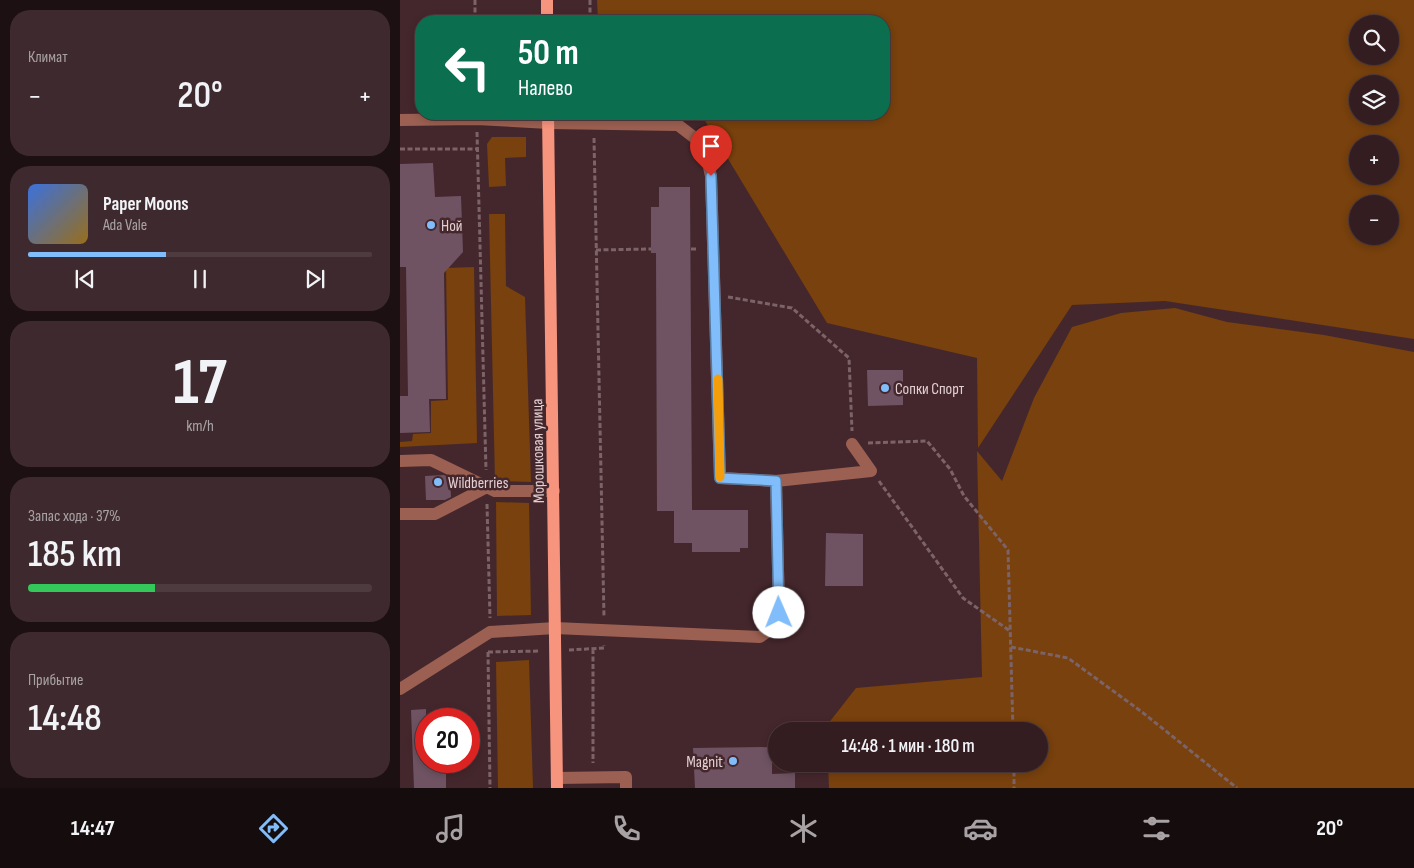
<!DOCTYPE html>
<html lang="ru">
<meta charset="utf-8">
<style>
:root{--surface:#331d21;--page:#3e2a2e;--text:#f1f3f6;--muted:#a9a2a5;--line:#4e3b3f;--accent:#80bdfa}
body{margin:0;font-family:"Sofia Sans Condensed",sans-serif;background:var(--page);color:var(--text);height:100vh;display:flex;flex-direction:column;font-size:19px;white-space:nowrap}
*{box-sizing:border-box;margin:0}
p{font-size:16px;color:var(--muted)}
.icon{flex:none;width:28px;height:28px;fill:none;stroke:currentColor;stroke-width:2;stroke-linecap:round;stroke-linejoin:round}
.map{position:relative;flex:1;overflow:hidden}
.side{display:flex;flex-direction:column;gap:10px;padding:10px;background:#1c1012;width:400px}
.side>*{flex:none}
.banner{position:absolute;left:15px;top:15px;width:475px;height:105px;border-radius:20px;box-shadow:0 2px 8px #0003,0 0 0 1px var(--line);background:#0b6e4f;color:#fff;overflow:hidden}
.tools{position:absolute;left:949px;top:15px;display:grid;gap:10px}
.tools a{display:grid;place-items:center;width:50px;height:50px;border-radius:50%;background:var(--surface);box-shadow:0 2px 8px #0003,0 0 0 1px var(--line);font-size:25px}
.speed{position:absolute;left:15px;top:708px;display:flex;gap:10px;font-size:25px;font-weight:700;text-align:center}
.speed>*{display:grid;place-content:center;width:65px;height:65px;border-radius:50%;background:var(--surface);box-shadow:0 2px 8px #0003,0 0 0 1px var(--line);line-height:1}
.speed .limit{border:8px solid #d22;background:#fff;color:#111}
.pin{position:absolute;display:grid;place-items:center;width:42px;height:42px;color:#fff;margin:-51px -21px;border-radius:50% 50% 50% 0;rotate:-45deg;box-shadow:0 0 5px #0007}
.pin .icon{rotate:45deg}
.me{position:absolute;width:55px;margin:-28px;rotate:359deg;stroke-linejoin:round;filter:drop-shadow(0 0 4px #0008)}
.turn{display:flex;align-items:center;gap:18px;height:105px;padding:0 20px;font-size:22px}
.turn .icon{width:65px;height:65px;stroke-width:2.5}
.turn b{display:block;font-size:35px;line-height:42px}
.big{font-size:38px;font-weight:600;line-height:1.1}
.side .tile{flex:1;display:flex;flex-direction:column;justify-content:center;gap:8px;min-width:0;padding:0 18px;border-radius:20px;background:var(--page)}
.side .dial{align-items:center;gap:0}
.dial b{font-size:65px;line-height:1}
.song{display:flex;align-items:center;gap:15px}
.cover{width:60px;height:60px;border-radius:8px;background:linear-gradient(135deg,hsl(220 70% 55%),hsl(40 70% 35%))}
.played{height:5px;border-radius:2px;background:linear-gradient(90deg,var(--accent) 40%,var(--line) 40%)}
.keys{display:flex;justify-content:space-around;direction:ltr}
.heat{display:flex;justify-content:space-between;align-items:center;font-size:28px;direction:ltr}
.charge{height:8px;border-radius:4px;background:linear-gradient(90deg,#34c759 37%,var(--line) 0)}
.trip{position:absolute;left:368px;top:722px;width:280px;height:50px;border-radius:25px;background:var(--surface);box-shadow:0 2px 8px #0003,0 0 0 1px var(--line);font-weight:600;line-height:50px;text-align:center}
.tabs{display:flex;height:80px;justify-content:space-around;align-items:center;background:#140c0d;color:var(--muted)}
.tabs .icon{width:35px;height:35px}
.tabs .current{color:var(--accent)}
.tabs b{font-size:22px;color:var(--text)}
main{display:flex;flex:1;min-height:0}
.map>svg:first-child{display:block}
.green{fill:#78410d;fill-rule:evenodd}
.building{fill:#6f5362}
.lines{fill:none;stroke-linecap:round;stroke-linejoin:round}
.path{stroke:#7c6367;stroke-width:3;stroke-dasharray:5 2.5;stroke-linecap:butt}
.minor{stroke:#9c6052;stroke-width:12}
.major{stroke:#f7947e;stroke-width:12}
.route-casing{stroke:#537ba2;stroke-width:12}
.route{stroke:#80bdfa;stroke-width:9}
.slow{stroke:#f59e0b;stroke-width:9}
.poi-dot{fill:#80bdfa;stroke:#44272c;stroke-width:2}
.labels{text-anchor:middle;stroke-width:5;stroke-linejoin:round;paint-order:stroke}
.poi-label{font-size:16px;fill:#e2cfd2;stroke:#44272c;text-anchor:start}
.street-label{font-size:16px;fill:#e2cfd2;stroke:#44272c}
</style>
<main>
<section class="side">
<div class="tile"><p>Климат</p>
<div class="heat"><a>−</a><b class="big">20°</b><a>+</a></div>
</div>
<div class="tile">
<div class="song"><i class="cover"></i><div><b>Paper Moons</b><p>Ada Vale</p></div></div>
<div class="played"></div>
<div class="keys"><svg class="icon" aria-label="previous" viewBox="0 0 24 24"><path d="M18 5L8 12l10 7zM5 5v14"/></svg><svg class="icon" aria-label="pause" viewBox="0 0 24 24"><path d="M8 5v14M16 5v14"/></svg><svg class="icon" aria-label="next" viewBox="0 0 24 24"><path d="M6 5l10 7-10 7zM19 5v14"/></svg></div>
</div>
<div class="tile dial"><b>17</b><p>km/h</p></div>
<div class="tile"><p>Запас хода · 37%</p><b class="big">185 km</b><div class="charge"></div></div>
<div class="tile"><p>Прибытие</p><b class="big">14:48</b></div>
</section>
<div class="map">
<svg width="1014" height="788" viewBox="0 0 1014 788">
<rect width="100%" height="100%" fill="#44272c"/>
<path class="green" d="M 197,0 L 1014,0 L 1014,339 L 765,301 L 672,305 L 578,448 L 577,358 L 427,323 L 301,114 L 484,114 L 484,21 L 198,21 ZM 958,24 L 990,24 L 990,56 L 958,56 ZM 958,84 L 990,84 L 990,116 L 958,116 ZM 958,144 L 990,144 L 990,176 L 958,176 ZM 958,204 L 990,204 L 990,236 L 958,236 Z
M 92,137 L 126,137 L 126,157 L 105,158 L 106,186 L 89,187 L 87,144 Z
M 89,214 L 105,214 L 106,286 L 125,297 L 131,482 L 95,481 Z
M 74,267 L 77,443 L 0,447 L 0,442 L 12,441 L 13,434 L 31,433 L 31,401 L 48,400 L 46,268 Z
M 775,308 L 827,322 L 924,335 L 1014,352 L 1014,788 L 429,788 L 428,764 L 639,764 L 639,731 L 425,731 L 424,729 L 456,688 L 582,677 L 577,451 L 602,481 L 634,398 L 672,327 L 721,313 Z
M 96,502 L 129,503 L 131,615 L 97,616 Z
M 129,660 L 133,788 L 98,788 L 96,662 Z"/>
<path class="building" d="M 33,163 L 35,197 L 61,196 L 63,252 L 44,273 L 46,399 L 29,399 L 30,432 L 0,433 L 0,396 L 8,396 L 6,267 L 0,267 L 0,164 Z
M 259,187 L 290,187 L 292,510 L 348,510 L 348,548 L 340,548 L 340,552 L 292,552 L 292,543 L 274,543 L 274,511 L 257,511 L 256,253 L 251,253 L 251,207 L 259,207 Z
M 467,370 L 503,370 L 503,405 L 468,406 Z
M 44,475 L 50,478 L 51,497 L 45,500 L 26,500 L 25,476 Z
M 426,533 L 463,534 L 463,586 L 425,586 Z
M 26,709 L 26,761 L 46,761 L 46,788 L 14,788 L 11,710 Z
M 372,747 L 372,774 L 395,773 L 395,788 L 295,788 L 293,748 Z"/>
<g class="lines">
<path class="path" d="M 75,0 L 75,21
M 190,0 L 190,21
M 77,132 L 86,470
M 194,138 L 204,617
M 0,149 L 77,149
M 291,249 L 298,249
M 196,250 L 251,249
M 328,297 L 392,308 L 449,358 L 452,431
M 468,443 L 527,441 L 550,469 L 564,496 L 608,550 L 613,731
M 479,481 L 563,598 L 610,631
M 87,504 L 90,618
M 611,647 L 668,658 L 742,712 L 837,788
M 193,649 L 193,763
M 169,650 L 204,648 L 204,645
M 88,652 L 90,788
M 88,652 L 140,651
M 614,764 L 614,788"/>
<path class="minor" d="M 0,120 L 77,119 L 149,123 L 278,125 L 304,145 L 311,176 L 320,478 L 376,481 L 379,613 L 371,629 L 360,637 L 155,628 L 90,632 L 0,689
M 0,461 L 31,460 L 95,491 L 154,491
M 376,481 L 471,471 L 452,444
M 0,514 L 35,514 L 87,487
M 157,778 L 226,777 L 226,788"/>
<path class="major" d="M 147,0 L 147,21
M 148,114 L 157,788"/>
</g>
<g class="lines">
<g class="route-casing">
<path id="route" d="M 311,176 L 320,478 L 376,481 L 379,613"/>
</g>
<use href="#route" class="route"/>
<path class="slow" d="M 318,379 L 320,477"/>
</g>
<g class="poi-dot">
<circle cx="31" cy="225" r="5"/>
<circle cx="485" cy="388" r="5"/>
<circle cx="38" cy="482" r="5"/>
<circle cx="333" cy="761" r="5"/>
</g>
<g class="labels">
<g class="poi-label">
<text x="41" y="231">Ной</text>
<text x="495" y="394">Сопки Спорт</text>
<text x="48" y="488">Wildberriеs</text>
<text x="323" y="767" text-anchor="end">Magnit</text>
</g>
<g class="street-label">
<text transform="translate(137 451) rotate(-91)" y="6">Морошковая улица</text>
</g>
</g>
</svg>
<div class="tools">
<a><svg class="icon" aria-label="search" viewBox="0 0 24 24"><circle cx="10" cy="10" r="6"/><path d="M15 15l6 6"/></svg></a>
<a><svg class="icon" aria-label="layers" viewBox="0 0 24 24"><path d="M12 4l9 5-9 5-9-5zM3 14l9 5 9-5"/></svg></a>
<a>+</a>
<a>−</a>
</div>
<div class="speed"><div class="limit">20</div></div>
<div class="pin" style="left:311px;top:176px;background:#d93025"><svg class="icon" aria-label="arrive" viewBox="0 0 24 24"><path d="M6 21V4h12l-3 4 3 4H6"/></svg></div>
<svg class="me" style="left:379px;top:613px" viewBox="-20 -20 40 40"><circle r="19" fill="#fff"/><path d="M0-13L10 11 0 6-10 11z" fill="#80bdfa"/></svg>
<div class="trip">14:48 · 1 мин · 180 m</div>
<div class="banner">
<div class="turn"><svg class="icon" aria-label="left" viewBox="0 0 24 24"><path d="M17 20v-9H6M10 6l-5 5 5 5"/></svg><div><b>50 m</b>Налево</div></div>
</div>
</div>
</main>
<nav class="tabs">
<b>14:47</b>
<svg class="icon current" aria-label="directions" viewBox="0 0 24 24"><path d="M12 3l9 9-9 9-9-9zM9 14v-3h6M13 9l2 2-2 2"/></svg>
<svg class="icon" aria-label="music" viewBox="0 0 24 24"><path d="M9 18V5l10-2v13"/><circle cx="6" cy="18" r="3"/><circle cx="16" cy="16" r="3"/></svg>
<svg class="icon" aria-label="phone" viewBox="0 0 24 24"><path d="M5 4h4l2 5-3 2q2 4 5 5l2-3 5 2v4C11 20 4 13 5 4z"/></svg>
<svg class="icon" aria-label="climate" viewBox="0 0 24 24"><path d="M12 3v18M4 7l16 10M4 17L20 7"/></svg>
<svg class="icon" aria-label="car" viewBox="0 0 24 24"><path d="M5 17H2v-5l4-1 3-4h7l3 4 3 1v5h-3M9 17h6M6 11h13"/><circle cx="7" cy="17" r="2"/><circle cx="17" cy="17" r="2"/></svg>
<svg class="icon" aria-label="filters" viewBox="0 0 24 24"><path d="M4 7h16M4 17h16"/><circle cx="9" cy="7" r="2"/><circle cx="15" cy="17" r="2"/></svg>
<b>20°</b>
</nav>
